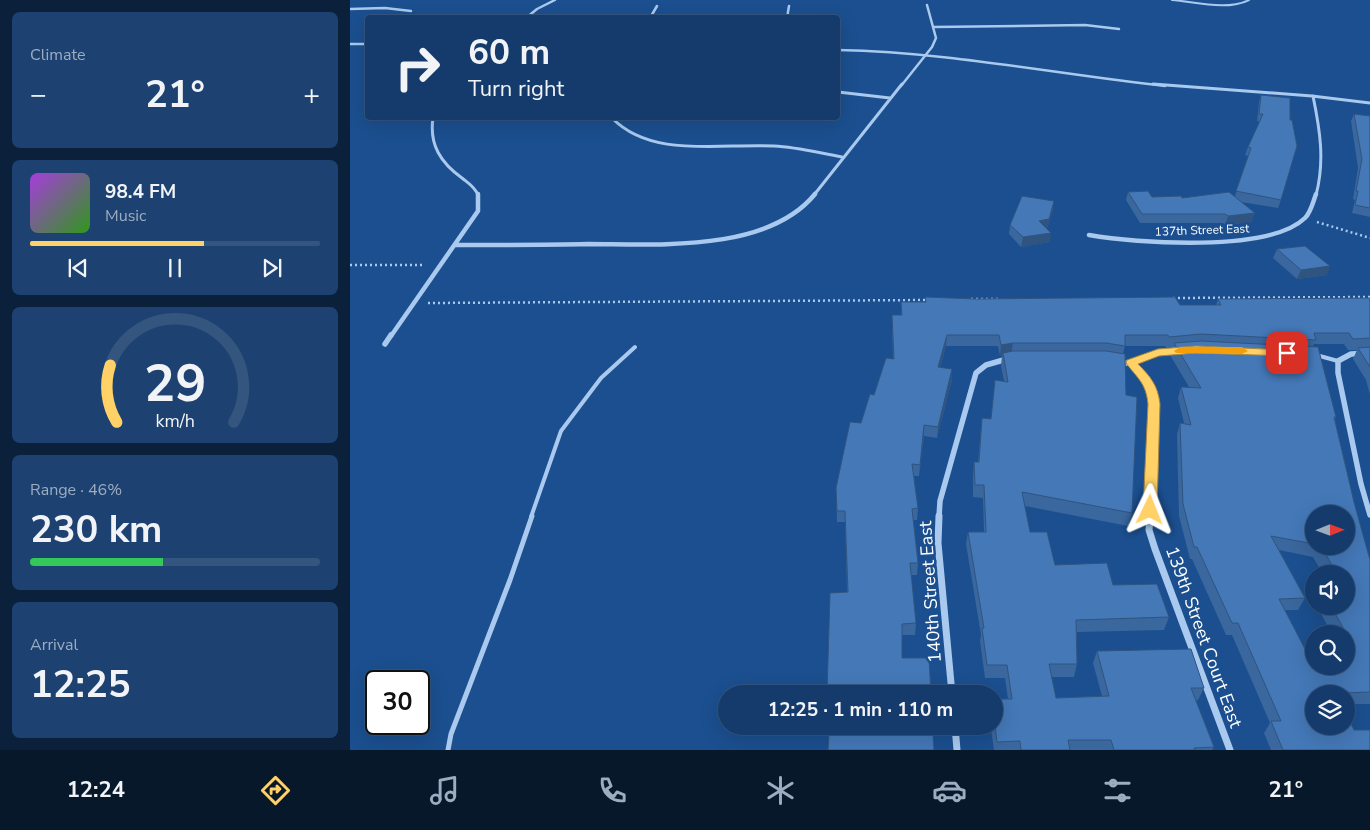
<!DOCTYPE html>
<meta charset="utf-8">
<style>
:root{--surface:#143b6b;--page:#1d4271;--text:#f1f3f6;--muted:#9dadc1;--line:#33557e;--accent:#ffd166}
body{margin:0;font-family:"Nunito Sans",sans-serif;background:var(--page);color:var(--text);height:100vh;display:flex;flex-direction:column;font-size:19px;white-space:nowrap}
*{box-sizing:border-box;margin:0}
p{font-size:16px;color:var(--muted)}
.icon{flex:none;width:28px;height:28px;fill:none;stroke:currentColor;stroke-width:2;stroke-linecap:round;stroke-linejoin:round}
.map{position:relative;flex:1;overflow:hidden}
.panel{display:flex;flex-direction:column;gap:12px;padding:12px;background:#0b203b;width:350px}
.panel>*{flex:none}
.banner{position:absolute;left:15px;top:15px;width:475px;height:105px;border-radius:5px;box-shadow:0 5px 20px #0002,0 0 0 1px var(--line);background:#143b6b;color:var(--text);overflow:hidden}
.needle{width:32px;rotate:89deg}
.fabs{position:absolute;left:955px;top:505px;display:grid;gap:10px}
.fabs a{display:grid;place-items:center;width:50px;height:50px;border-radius:50%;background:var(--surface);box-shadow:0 5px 20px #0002,0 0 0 1px var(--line);font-size:25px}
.speed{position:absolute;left:15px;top:670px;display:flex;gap:10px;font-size:25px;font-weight:700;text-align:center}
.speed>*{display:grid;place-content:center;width:65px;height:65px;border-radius:50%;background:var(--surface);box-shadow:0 5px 20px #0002,0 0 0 1px var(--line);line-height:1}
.speed .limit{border:2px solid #111;border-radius:8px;background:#fff;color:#111}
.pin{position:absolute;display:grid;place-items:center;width:42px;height:42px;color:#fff;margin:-21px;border-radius:10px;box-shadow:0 2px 8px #0006}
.me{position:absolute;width:55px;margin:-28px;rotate:2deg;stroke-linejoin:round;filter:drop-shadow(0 0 4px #0008)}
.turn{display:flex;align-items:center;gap:18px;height:105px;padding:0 20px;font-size:22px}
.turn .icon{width:65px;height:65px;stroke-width:2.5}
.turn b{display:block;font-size:35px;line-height:42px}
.big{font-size:38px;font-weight:700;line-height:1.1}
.panel .card{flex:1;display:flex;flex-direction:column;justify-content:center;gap:8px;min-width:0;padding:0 18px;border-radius:8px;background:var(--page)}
.panel .dial{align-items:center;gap:0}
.dial svg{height:130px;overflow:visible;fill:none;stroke:var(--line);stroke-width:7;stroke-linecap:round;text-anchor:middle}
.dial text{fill:var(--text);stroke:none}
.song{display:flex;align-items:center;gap:15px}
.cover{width:60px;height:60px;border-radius:8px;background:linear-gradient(135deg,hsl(280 70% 55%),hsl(110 70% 35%))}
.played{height:5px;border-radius:2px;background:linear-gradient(90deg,var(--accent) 60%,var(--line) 60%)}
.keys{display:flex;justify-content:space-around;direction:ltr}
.heat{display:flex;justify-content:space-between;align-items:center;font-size:28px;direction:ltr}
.charge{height:8px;border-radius:4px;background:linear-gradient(90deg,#34c759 46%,var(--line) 0)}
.trip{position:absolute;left:368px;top:685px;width:285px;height:50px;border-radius:25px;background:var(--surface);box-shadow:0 5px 20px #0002,0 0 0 1px var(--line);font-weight:700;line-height:50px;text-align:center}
.menu{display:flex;height:80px;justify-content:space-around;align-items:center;background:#08182b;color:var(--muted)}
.menu .icon{width:35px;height:35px}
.menu .selected{color:var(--accent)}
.menu b{font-size:22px;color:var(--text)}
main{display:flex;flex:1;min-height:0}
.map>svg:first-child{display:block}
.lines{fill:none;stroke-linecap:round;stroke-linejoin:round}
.path{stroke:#a9c9ee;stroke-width:2.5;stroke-dasharray:2 3;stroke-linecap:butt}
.service-far2{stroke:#a9c9ee;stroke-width:2}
.service-far1{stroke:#a9c9ee;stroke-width:4}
.service{stroke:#a9c9ee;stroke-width:5}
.minor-far4{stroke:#a9c9ee;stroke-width:2.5}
.minor-far3{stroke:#a9c9ee;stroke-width:3}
.minor-far2{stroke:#a9c9ee;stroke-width:4.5}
.minor-far1{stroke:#a9c9ee;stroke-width:5.5}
.minor{stroke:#a9c9ee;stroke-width:7}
.wall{fill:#3a679d;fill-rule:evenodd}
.shaded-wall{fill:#305480}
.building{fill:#4478b7;stroke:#305480;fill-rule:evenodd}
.route{fill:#ffd166;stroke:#a68842}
.slow{fill:#f59e0b}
.labels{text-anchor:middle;stroke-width:5;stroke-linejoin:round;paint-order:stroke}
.far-street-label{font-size:12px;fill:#fff;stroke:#1b4f8f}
.near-street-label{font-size:18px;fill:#fff;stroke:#1b4f8f}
</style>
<main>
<section class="panel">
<div class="card"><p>Climate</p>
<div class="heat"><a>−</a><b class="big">21°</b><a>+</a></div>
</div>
<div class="card">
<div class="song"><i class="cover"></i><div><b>98.4 FM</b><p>Music</p></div></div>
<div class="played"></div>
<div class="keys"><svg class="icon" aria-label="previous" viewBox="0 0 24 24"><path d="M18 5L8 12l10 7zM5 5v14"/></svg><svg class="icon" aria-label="pause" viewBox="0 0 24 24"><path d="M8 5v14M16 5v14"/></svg><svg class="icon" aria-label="next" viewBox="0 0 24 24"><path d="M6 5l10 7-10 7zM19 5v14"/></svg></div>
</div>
<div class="card dial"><svg viewBox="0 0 100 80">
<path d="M14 69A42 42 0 1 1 86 69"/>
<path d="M14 69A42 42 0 0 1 10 34" stroke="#ffd166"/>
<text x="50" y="56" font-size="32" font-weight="700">29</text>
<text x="50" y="72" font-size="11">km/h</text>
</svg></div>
<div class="card"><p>Range · 46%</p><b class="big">230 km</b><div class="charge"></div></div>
<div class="card"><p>Arrival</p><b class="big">12:25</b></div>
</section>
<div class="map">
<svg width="1020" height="750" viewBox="0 0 1020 750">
<rect width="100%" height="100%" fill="#1b4f8f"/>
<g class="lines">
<path class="path" d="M 967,222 L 1020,238
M 0,265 L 75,265
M 823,298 L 1020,297
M 621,299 L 649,299
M 78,303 L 579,300"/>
<path class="service-far2" d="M 822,0 C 846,2 877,11 899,0"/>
<path class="service-far1" d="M 966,355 L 988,361
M 781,363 L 807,352 L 824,351
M 181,517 L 211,431 L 251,378 L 285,347"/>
<path class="service" d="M 98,750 L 101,734 L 160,580 L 182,516"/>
<path class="minor-far4" d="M 0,9 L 35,8 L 61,11
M 176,18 L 187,9 L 205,0
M 300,18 L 307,6
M 437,18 L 439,6
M 583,27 L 735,25 L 769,29
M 0,44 L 18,44
M 488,50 C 598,52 705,74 815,86
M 551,86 L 582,47 L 586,38 L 577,5"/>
<path class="minor-far3" d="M 803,84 L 962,96 L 1020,103
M 488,92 L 540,98
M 963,96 C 970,130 975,161 966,195
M 83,118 C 79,145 91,163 112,178 C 118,183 125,187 128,195
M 262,118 C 302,159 371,143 424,146 C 447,147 469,153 492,157
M 464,195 L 552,84"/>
<path class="minor-far2" d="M 739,235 C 786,243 919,253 955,218 C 961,212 963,202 966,194
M 105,245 C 149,245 194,245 238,244 C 306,244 417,253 465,194
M 41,336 L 128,211 L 128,194"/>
<path class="minor-far1" d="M 35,344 L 41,335
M 1020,353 L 1001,354 L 988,361 L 988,373 L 1011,484 L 1020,515
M 770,363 L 781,363 C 791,374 799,384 803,398 L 800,517
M 589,517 L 590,501 L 626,373 L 636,365 L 657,359"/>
<path class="minor" d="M 589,516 L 588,543 L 602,694
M 800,516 L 799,530 L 805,549 L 880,750
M 605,726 L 607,750"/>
</g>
<path class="wall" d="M 911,95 L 931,200 L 928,208 L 891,202 L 902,222 L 875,225 L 873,223 L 790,223 L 776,200 L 778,192 L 802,197 L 832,198 L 885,196 L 898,156 L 895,155 L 898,147 L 910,122 L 907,121 L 909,102 Z
M 1004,114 L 1020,116 L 1020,217 L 1002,213 L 1005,200 L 1003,199 L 1008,168 L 1001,121 Z
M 703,210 L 697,228 L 696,228 L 700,242 L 671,247 L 659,234 L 660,225 Z
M 927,249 L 977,275 L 947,279 L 923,258 Z
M 575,297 L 625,299 L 830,305 L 866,305 L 868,299 L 1020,298 L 1020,395 L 1016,380 L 1003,359 L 1007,350 L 998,350 L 994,344 L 964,344 L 963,347 L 986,417 L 985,420 L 1004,502 L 1020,560 L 1020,704 L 996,704 L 996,694 L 964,694 L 1004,730 L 1020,750 L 921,750 L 914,733 L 920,723 L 882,635 L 876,635 L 842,559 L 840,559 L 829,516 L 827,434 L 830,423 L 834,423 L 828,398 L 831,387 L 839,387 L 820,355 L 823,347 L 816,348 L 815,346 L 775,346 L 773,354 L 782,513 L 778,526 L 675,506 L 680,532 L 705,565 L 763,585 L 819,617 L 814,630 L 727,632 L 727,664 L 724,677 L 701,677 L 706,698 L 752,696 L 743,663 L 747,651 L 854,688 L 848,700 L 846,700 L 864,747 L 862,750 L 644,750 L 641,729 L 641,726 L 644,726 L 644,717 L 646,716 L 645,712 L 648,699 L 658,699 L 655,678 L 635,678 L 630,641 L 631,635 L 616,544 L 618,532 L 634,532 L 633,498 L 623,497 L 623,475 L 624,462 L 628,462 L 632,418 L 641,419 L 654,381 L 651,366 L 652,356 L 650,356 L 648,346 L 596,346 L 590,368 L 602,380 L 587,438 L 574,436 L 569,476 L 564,476 L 568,508 L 567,520 L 563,520 L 568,563 L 567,575 L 561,575 L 566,623 L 565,635 L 552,635 L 552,658 L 581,694 L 497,592 L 495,522 L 487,522 L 486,488 L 511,423 L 524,395 L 543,359 L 542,326 L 542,315 L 551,315 L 551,302 L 575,302 ZM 964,514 L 996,546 L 964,546 ZM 929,550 L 963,557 L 973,574 L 996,574 L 996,606 L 967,606 L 982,634 L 996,634 L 996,666 L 957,653 L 935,610 L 948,610 L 955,598 Z"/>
<path class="shaded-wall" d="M 704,201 L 703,210 L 697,228 L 688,230 L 689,221 Z
M 905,213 L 902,222 L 875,225 L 878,216 Z
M 701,233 L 700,242 L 671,247 L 673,237 Z
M 980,266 L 977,275 L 947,279 L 951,270 Z
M 597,335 L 596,346 L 587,378 L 588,367 Z
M 663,343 L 661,354 L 653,353 L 652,356 L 650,356 L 651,345 Z
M 602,369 L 602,380 L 587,438 L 588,427 Z
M 574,425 L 574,436 L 569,476 L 570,465 Z"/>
<path class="building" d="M 911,95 L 940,98 L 940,120 L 942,120 L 947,146 L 931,200 L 886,191 L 901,148 L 898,147 L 913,114 L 909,114 Z
M 1004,114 L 1020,116 L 1020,208 L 1005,205 L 1008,191 L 1006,191 L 1012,159 Z
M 798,191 L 802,197 L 831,196 L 832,198 L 879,192 L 905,213 L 878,216 L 875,214 L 792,214 L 778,192 Z
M 672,196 L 704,201 L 699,219 L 689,221 L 701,233 L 673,237 L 660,225 Z
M 955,246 L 980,266 L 951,270 L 927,249 Z
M 575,297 L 625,299 L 825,297 L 830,305 L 871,305 L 868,299 L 1020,298 L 1020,338 L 1003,339 L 999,333 L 964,333 L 966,340 L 851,334 L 819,337 L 818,335 L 775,335 L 775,346 L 756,343 L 663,343 L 651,345 L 649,335 L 597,335 L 588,367 L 602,369 L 588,427 L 574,425 L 570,465 L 562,464 L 568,508 L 562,509 L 568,563 L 560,563 L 566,623 L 552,624 L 552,658 L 579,658 L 581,694 L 477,694 L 480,593 L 498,592 L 495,511 L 487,511 L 486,488 L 500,422 L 511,423 L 520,394 L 524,395 L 536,358 L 544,359 L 542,315 L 552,315 L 551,302 L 576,302 Z
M 851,341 L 968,347 L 986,417 L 984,417 L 1004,502 L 1020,560 L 1020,692 L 964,694 L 964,726 L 996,726 L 996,714 L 1004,730 L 1020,730 L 1020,750 L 933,750 L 921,721 L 931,721 L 888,623 L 882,623 L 847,547 L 844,547 L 833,504 L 830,423 L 841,425 L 831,387 L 851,388 L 824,343 ZM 964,514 L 996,514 L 996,546 L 971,546 L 987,574 L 996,574 L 996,606 L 981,606 L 1006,651 L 996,652 L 996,666 L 964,666 L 964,653 L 957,653 L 929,599 L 955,598 L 921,536 L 964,544 Z
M 1020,347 L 1020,367 L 1008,348 Z
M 663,351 L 756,351 L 775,354 L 776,395 L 787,397 L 782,513 L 672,492 L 680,532 L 697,532 L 705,565 L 757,563 L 763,585 L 807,584 L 819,617 L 726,620 L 727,664 L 699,664 L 706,698 L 759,696 L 747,651 L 841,649 L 854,688 L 841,688 L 864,747 L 844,748 L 845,750 L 764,750 L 761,740 L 718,740 L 720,750 L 671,750 L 670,741 L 647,742 L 644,717 L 651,716 L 648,699 L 662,699 L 657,665 L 637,665 L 632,628 L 634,628 L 618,532 L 636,532 L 634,485 L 625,485 L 624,462 L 629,462 L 632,418 L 641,419 L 645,380 L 658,382 L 653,353 Z
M 487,726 L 562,726 L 562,735 L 583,735 L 584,750 L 478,750 L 479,734 L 486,734 Z"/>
<path class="route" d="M 846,346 L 937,350 L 943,353 L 937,356 L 846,353 L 809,356 L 788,364 C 801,377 808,386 810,404 L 807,510 L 805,514 L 800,516 L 795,514 L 793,510 L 798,404 C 796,383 788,379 776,363 L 777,360 L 808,349 Z"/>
<path class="slow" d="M 830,347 L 892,347 L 898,351 L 892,354 L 826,353 L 824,351 Z"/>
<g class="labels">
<g class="far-street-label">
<text transform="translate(852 230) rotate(-2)" y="4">137th Street East</text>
</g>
<g class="near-street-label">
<text transform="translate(580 592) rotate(-94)" y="6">140th Street East</text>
<text transform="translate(854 637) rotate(70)" y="6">139th Street Court East</text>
</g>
</g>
</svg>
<div class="fabs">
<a><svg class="needle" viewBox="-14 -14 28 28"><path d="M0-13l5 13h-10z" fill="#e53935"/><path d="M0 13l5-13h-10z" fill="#9dadc1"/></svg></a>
<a><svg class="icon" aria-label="sound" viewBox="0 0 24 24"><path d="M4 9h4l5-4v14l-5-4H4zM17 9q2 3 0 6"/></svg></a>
<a><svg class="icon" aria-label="search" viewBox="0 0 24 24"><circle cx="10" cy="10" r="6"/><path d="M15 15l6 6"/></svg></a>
<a><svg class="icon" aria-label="layers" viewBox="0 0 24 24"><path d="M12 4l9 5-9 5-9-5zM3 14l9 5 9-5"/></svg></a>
</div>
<div class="speed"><div class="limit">30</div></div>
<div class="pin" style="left:937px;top:353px;background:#d93025"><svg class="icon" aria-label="arrive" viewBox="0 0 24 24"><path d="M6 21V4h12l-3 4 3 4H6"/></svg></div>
<svg class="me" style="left:800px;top:510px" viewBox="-20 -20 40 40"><path d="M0-17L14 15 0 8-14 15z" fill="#ffd166" stroke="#fff" stroke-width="4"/></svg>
<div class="trip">12:25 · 1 min · 110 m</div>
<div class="banner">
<div class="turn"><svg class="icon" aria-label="right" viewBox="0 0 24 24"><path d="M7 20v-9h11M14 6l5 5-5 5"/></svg><div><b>60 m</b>Turn right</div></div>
</div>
</div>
</main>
<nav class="menu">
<b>12:24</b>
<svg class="icon selected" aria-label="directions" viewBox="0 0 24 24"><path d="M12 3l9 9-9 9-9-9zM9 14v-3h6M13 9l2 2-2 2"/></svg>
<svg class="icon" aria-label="music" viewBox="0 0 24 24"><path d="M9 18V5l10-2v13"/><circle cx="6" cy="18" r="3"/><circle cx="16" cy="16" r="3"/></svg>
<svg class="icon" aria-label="phone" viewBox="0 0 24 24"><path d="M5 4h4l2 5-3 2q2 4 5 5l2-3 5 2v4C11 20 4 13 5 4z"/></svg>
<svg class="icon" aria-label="climate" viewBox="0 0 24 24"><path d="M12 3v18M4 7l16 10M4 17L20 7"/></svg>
<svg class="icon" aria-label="car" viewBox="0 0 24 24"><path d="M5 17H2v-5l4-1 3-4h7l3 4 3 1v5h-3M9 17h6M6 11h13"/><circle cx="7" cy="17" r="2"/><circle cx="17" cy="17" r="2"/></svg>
<svg class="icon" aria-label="filters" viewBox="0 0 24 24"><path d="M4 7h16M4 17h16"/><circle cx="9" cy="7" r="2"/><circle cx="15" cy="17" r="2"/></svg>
<b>21°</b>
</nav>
